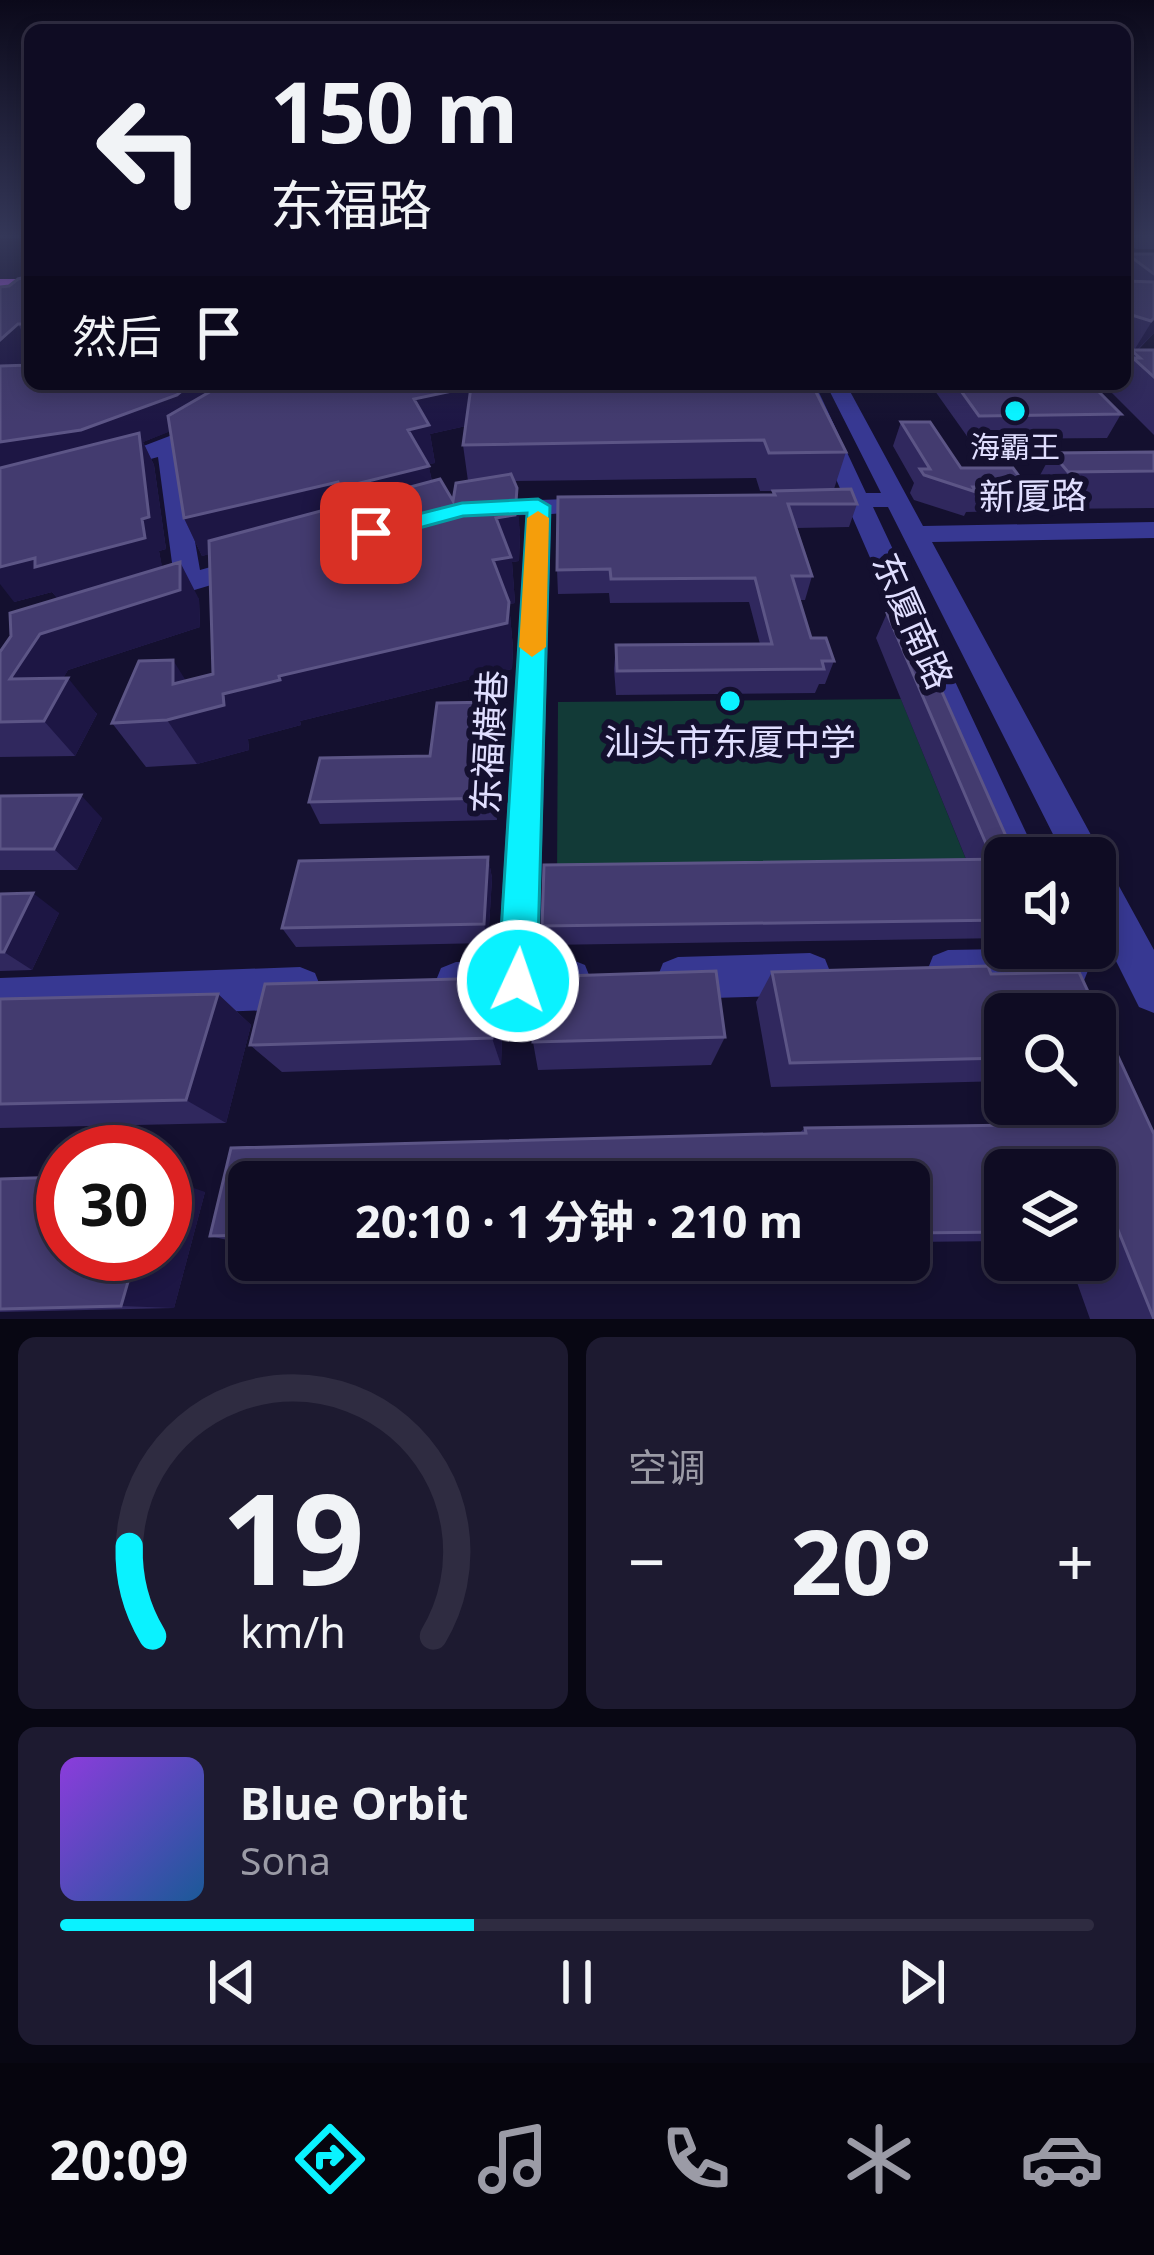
<!DOCTYPE html>
<html lang="zh">
<meta charset="utf-8">
<style>
:root{--surface:#0f0c23;--page:#1d1a30;--text:#f1f3f6;--muted:#9b9ba6;--line:#2f2c41;--accent:#0af2ff}
body{margin:0;font-family:"Noto Sans","Noto Sans SC",sans-serif;background:var(--page);color:var(--text);height:100vh;display:flex;flex-direction:column;font-size:45px;white-space:nowrap}
*{box-sizing:border-box;margin:0}
p{font-size:39px;color:var(--muted)}
.icon{flex:none;width:66px;height:66px;fill:none;stroke:currentColor;stroke-width:2;stroke-linecap:round;stroke-linejoin:round}
.map{position:relative;height:1319px;overflow:hidden}
.drawer{display:flex;flex-direction:column;gap:18px;padding:18px;background:#080713;flex:1}
.drawer>*{flex:none}
.top-card{position:absolute;left:24px;top:24px;width:1107px;height:366px;border-radius:18px;box-shadow:0 6px 18px #0003,0 0 0 3px var(--line);background:#0f0c23;color:var(--text);overflow:hidden}
.controls{position:absolute;left:984px;top:837px;display:grid;gap:24px}
.controls a{display:grid;place-items:center;width:132px;height:132px;border-radius:18px;background:var(--surface);box-shadow:0 6px 18px #0003,0 0 0 3px var(--line);font-size:60px}
.speed{position:absolute;left:36px;top:1125px;display:flex;gap:24px;font-size:60px;font-weight:700;text-align:center}
.speed>*{display:grid;place-content:center;width:156px;height:156px;border-radius:50%;background:var(--surface);box-shadow:0 6px 18px #0003,0 0 0 3px var(--line);line-height:1}
.speed .limit{border:18px solid #d22;background:#fff;color:#111}
.pin{position:absolute;display:grid;place-items:center;width:102px;height:102px;color:#fff;margin:-51px;border-radius:24px;box-shadow:0 6px 18px #0006}
.me{position:absolute;width:132px;margin:-66px;rotate:3deg;stroke-linejoin:round;filter:drop-shadow(0 0 9px #0008)}
.turn{display:flex;align-items:center;gap:42px;height:252px;padding:0 48px;font-size:54px}
.turn .icon{width:156px;height:156px;stroke-width:2.5}
.turn b{display:block;font-size:84px;line-height:102px}
.then{display:flex;align-items:center;height:114px;padding:0 48px;background:#0003;gap:24px;font-size:45px}
.big{font-size:90px;font-weight:700;line-height:1.1}
.drawer .tile{flex:1;display:flex;flex-direction:column;justify-content:center;gap:18px;min-width:0;padding:0 42px;border-radius:18px;background:var(--page)}
.drawer .dial{align-items:center;gap:0}
.dial svg{height:312px;overflow:visible;fill:none;stroke:var(--line);stroke-width:7;stroke-linecap:round;text-anchor:middle}
.dial text{fill:var(--text);stroke:none}
.song{display:flex;align-items:center;gap:36px}
.cover{width:144px;height:144px;border-radius:18px;background:linear-gradient(135deg,hsl(270 70% 55%),hsl(210 70% 35%))}
.played{height:12px;border-radius:6px;background:linear-gradient(90deg,var(--accent) 40%,var(--line) 40%)}
.keys{display:flex;justify-content:space-around;direction:ltr}
.heat{display:flex;justify-content:space-between;align-items:center;font-size:66px;direction:ltr}
.drawer .tiles{flex:1;display:grid;gap:18px;grid-template-columns:1fr 1fr}
.tile:last-child{grid-column:span 2}
.trip{position:absolute;left:228px;top:1161px;width:702px;height:120px;border-radius:18px;background:var(--surface);box-shadow:0 6px 18px #0003,0 0 0 3px var(--line);font-weight:700;line-height:120px;text-align:center}
.menu{display:flex;height:192px;justify-content:space-around;align-items:center;background:#06050e;color:var(--muted)}
.menu .icon{width:84px;height:84px}
.menu .on{color:var(--accent)}
.menu b{font-size:54px;color:var(--text)}
.map>svg:first-child{display:block}
.green{fill:#123a37}
.lines{fill:none;stroke-linecap:round;stroke-linejoin:round}
.minor{fill:#373892;fill-rule:evenodd}
.major{fill:#be65ff;fill-rule:evenodd}
.wall{fill:#30285e;fill-rule:evenodd}
.shaded-wall{fill:#1d1644}
.building{fill:#433b6f;stroke:#5c5586;stroke-width:3}
.route{fill:#0af2ff;stroke:#069da6;stroke-width:3}
.slow{fill:#f59e0b}
.poi-dot{fill:#0af2ff;stroke:#14102f;stroke-width:4.5}
.labels{text-anchor:middle;stroke-width:12;stroke-linejoin:round;paint-order:stroke}
.far-poi-label{font-size:30px;fill:#e0deff;stroke:#14102f}
.street-label{font-size:36px;fill:#e0deff;stroke:#14102f}
.poi-label{font-size:36px;fill:#e0deff;stroke:#14102f}
</style>
<div class="map">
<svg width="1154" height="1319" viewBox="0 0 1154 1319">
<rect width="100%" height="100%" fill="#14102f"/>
<path class="green" d="M 901,699 L 972,874 L 557,882 L 558,702 Z"/>
<g class="lines">
<path class="minor" d="M 241,384 L 261,384 L 232,421 L 179,450 L 200,570 L 246,557 L 259,566 L 255,572 L 154,602 L 144,600 L 140,593 L 144,586 L 174,578 L 158,457 L 110,470 L 99,463 L 201,424 Z
M 795,384 L 815,384 L 866,493 L 881,493 L 826,384 L 846,384 L 923,526 L 1154,522 L 1154,538 L 932,542 L 1097,846 L 1100,863 L 1108,866 L 1154,950 L 1154,1013 L 1139,1007 L 1095,919 L 1095,858 L 1065,858 L 888,507 L 873,507 L 1038,858 L 1005,858 L 1005,868 L 848,507 L 815,507 L 803,500 L 815,493 L 842,493 Z
M 599,498 L 608,500 L 608,510 L 551,514 L 539,960 L 570,959 L 585,965 L 591,980 L 585,995 L 570,1001 L 456,1004 L 441,998 L 435,983 L 441,968 L 456,962 L 498,961 L 526,515 L 479,516 L 467,509 L 479,502 Z
M 1070,948 L 1083,953 L 1089,968 L 1083,983 L 1068,989 L 948,992 L 933,986 L 927,971 L 933,956 L 948,950 Z
M 810,953 L 825,959 L 831,974 L 825,989 L 810,995 L 678,999 L 663,993 L 657,978 L 663,963 L 678,957 Z
M 300,967 L 315,973 L 321,988 L 315,1003 L 300,1009 L 0,1020 L 0,978 Z"/>
<path class="major" d="M 0,279 L 30,279 L 30,289 L 0,289 Z"/>
</g>
<path class="wall" d="M 1125,237 L 1154,237 L 1154,249 L 1136,249 L 1125,242 Z
M 1127,254 L 1154,254 L 1154,333 L 1138,350 L 1154,350 L 1154,435 L 1112,393 L 1115,389 L 1111,385 L 1125,384 L 1125,257 Z
M 30,276 L 30,354 L 18,365 L 30,384 L 812,384 L 846,452 L 834,489 L 857,504 L 849,527 L 796,528 L 812,576 L 805,600 L 799,600 L 811,638 L 834,661 L 825,684 L 819,684 L 815,693 L 616,695 L 614,669 L 616,645 L 760,644 L 749,602 L 610,603 L 609,593 L 558,594 L 557,570 L 772,495 L 773,491 L 760,491 L 756,478 L 514,481 L 520,534 L 519,561 L 512,562 L 515,603 L 509,604 L 513,648 L 512,669 L 300,721 L 301,725 L 248,739 L 249,750 L 197,764 L 146,767 L 112,723 L 186,681 L 213,674 L 209,554 L 202,556 L 184,518 L 170,431 L 143,442 L 154,465 L 166,549 L 159,551 L 162,568 L 199,599 L 200,627 L 68,670 L 63,678 L 97,714 L 75,756 L 0,757 L 0,652 L 58,599 L 52,592 L 14,602 L 9,286 ZM 466,426 L 463,445 L 468,481 L 453,501 L 432,481 L 428,464 L 435,463 L 430,434 Z
M 930,384 L 1091,384 L 1121,414 L 1107,438 L 969,439 Z
M 901,422 L 961,468 L 1027,487 L 1014,511 L 966,512 L 964,516 L 914,500 L 910,493 L 914,483 L 893,446 Z
M 1154,452 L 1154,508 L 1046,509 L 1032,490 L 1052,453 Z
M 887,613 L 1013,852 L 1005,858 L 1005,938 L 544,945 L 542,926 L 966,859 L 876,638 Z
M 502,725 L 497,820 L 320,824 L 309,802 L 430,756 Z
M 0,796 L 102,818 L 77,870 L 0,870 Z
M 488,857 L 492,878 L 488,943 L 296,947 L 282,928 Z
M 0,894 L 59,913 L 32,970 L 0,971 Z
M 988,966 L 991,974 L 1079,972 L 1154,1134 L 1154,1319 L 1090,1319 L 1069,1260 L 1095,1260 L 1095,1170 L 1005,1170 L 1005,1241 L 909,1242 L 909,1182 L 249,1182 L 249,1245 L 210,1236 L 231,1148 L 798,1134 L 805,1128 L 1024,1125 L 1017,1104 L 1095,1104 L 1095,1014 L 1005,1014 L 1005,1081 L 771,1087 L 756,1002 L 772,972 Z
M 495,978 L 503,1010 L 501,1065 L 282,1072 L 250,1045 Z
M 218,994 L 251,1025 L 226,1123 L 0,1128 L 0,999 Z
M 725,1037 L 711,1065 L 538,1070 L 533,1042 Z
M 0,1179 L 205,1192 L 174,1308 L 0,1312 Z"/>
<path class="shaded-wall" d="M 1154,318 L 1154,333 L 1134,353 L 1133,352 Z
M 18,324 L 30,346 L 30,354 L 0,384 L 0,340 Z
M 190,384 L 234,384 L 189,424 L 143,442 L 154,465 L 166,549 L 159,551 L 163,571 L 58,599 L 52,592 L 14,602 L 0,584 L 0,567 L 142,519 L 0,475 L 0,442 Z
M 471,387 L 475,424 L 430,434 L 435,463 L 415,467 L 408,430 L 414,399 Z
M 429,466 L 436,504 L 349,520 L 202,556 L 184,518 L 338,482 Z
M 517,488 L 520,534 L 519,561 L 512,562 L 515,603 L 509,604 L 513,648 L 512,669 L 300,721 L 301,725 L 248,739 L 249,750 L 197,764 L 167,720 L 173,684 L 173,660 L 201,705 L 223,694 L 279,676 L 493,560 L 496,518 Z
M 180,562 L 199,599 L 200,627 L 68,670 L 42,715 L 10,679 L 40,634 Z
M 68,678 L 97,714 L 75,756 L 44,721 Z
M 499,702 L 502,725 L 497,820 L 493,798 Z
M 81,795 L 102,818 L 77,870 L 54,849 Z
M 488,857 L 492,878 L 488,943 L 484,924 Z
M 33,893 L 59,913 L 32,970 L 4,952 Z
M 495,978 L 503,1010 L 501,1065 L 492,1038 Z
M 218,994 L 251,1025 L 226,1123 L 186,1100 Z
M 165,1178 L 205,1192 L 174,1308 L 121,1306 L 136,1254 L 165,1254 Z"/>
<path class="building" d="M 1127,254 L 1154,254 L 1154,274 Z
M 30,276 L 30,324 L 18,324 L 0,340 L 0,287 L 9,286 L 18,279 Z
M 1125,281 L 1154,282 L 1154,318 L 1151,321 L 1125,313 Z
M 1131,350 L 1154,350 L 1154,377 L 1133,358 L 1140,358 Z
M 30,365 L 28,370 L 30,370 L 30,384 L 190,384 L 177,395 L 81,430 L 0,442 L 0,366 Z
M 229,384 L 812,384 L 846,452 L 769,453 L 764,440 L 463,445 L 471,387 L 414,399 L 429,425 L 408,430 L 429,466 L 340,488 L 338,482 L 184,518 L 168,416 L 220,386 Z
M 956,384 L 1091,384 L 1121,414 L 979,416 Z
M 901,422 L 930,422 L 961,468 L 1013,468 L 1027,487 L 973,487 L 976,492 L 924,475 L 920,469 L 930,469 Z
M 139,433 L 149,517 L 142,519 L 145,538 L 35,567 L 35,558 L 0,567 L 0,468 Z
M 1154,452 L 1154,471 L 1068,472 L 1052,453 Z
M 511,474 L 517,488 L 515,515 L 496,518 L 511,557 L 493,560 L 509,602 L 507,623 L 279,676 L 280,680 L 223,694 L 224,705 L 167,720 L 112,723 L 139,661 L 173,660 L 173,684 L 213,674 L 209,541 L 440,479 L 453,501 L 456,483 Z
M 851,489 L 857,504 L 788,504 L 812,576 L 792,576 L 811,638 L 826,638 L 834,661 L 822,661 L 824,669 L 617,671 L 616,645 L 772,644 L 755,578 L 611,579 L 610,569 L 557,570 L 558,497 L 775,495 L 773,491 Z
M 180,562 L 180,590 L 40,634 L 10,679 L 68,678 L 44,721 L 0,722 L 0,652 L 11,636 L 10,613 Z
M 904,606 L 1013,852 L 990,853 L 887,613 Z
M 499,702 L 493,798 L 309,802 L 320,758 L 430,756 L 437,703 Z
M 81,795 L 54,849 L 0,849 L 0,796 Z
M 488,857 L 484,924 L 282,928 L 299,861 Z
M 1005,859 L 1005,920 L 542,926 L 544,865 Z
M 33,893 L 4,952 L 0,952 L 0,894 Z
M 988,966 L 991,974 L 1079,972 L 1154,1134 L 1154,1319 L 1118,1230 L 1095,1230 L 1095,1170 L 1005,1170 L 1005,1232 L 909,1233 L 909,1182 L 249,1182 L 249,1235 L 210,1236 L 231,1148 L 806,1133 L 805,1128 L 1080,1124 L 1072,1104 L 1095,1104 L 1095,1014 L 1005,1014 L 1005,1058 L 790,1063 L 772,972 Z
M 716,971 L 725,1037 L 533,1042 L 534,977 Z
M 495,978 L 492,1038 L 250,1045 L 265,984 Z
M 218,994 L 186,1100 L 0,1104 L 0,999 Z
M 63,1177 L 63,1254 L 136,1254 L 121,1306 L 0,1309 L 0,1179 Z"/>
<linearGradient id="sky" x2="0" y2="1"><stop stop-color="#0b091a"/><stop offset="0.56" stop-color="#343758"/><stop offset="1" stop-color="#343758" stop-opacity="0"/></linearGradient>
<rect width="1154" height="422" fill="url(#sky)"/>
<path class="route" d="M 538,499 L 550,506 L 537,981 L 531,995 L 518,1000 L 504,995 L 498,981 L 527,513 L 463,516 L 371,541 L 359,533 L 363,528 L 462,503 Z"/>
<path class="slow" d="M 538,511 L 549,518 L 546,647 L 532,657 L 519,647 L 527,518 Z"/>
<g class="poi-dot">
<circle cx="1015" cy="411" r="12"/>
<circle cx="730" cy="701" r="12"/>
</g>
<g class="labels">
<g class="far-poi-label">
<text x="1015" y="458">海霸王</text>
</g>
<g class="street-label">
<text transform="translate(1033 496) rotate(-1)" y="13">新厦路</text>
<text transform="translate(913 621) rotate(66)" y="13">东厦南路</text>
<text transform="translate(489 742) rotate(-87)" y="13">东福横巷</text>
</g>
<g class="poi-label">
<text x="730" y="755">汕头市东厦中学</text>
</g>
</g>
</svg>
<div class="controls">
<a><svg class="icon" aria-label="sound" viewBox="0 0 24 24"><path d="M4 9h4l5-4v14l-5-4H4zM17 9q2 3 0 6"/></svg></a>
<a><svg class="icon" aria-label="search" viewBox="0 0 24 24"><circle cx="10" cy="10" r="6"/><path d="M15 15l6 6"/></svg></a>
<a><svg class="icon" aria-label="layers" viewBox="0 0 24 24"><path d="M12 4l9 5-9 5-9-5zM3 14l9 5 9-5"/></svg></a>
</div>
<div class="speed"><div class="limit">30</div></div>
<div class="pin" style="left:371px;top:533px;background:#d93025"><svg class="icon" aria-label="arrive" viewBox="0 0 24 24"><path d="M6 21V4h12l-3 4 3 4H6"/></svg></div>
<svg class="me" style="left:518px;top:981px" viewBox="-20 -20 40 40"><circle r="17" fill="#0af2ff" stroke="#fff" stroke-width="3"/><path d="M0-11L8 9 0 5-8 9z" fill="#fff"/></svg>
<div class="trip">20:10 · 1 分钟 · 210 m</div>
<div class="top-card">
<div class="turn"><svg class="icon" aria-label="left" viewBox="0 0 24 24"><path d="M17 20v-9H6M10 6l-5 5 5 5"/></svg><div><b>150 m</b>东福路</div></div>
<div class="then">然后<svg class="icon" aria-label="arrive" viewBox="0 0 24 24"><path d="M6 21V4h12l-3 4 3 4H6"/></svg></div>
</div>
</div>
<section class="drawer">
<div class="tiles">
<div class="tile dial"><svg viewBox="0 0 100 80">
<path d="M14 69A42 42 0 1 1 86 69"/>
<path d="M14 69A42 42 0 0 1 8 46" stroke="#0af2ff"/>
<text x="50" y="56" font-size="32" font-weight="700">19</text>
<text x="50" y="72" font-size="11">km/h</text>
</svg></div>
<div class="tile"><p>空调</p>
<div class="heat"><a>−</a><b class="big">20°</b><a>+</a></div>
</div>
<div class="tile">
<div class="song"><i class="cover"></i><div><b>Blue Orbit</b><p>Sona</p></div></div>
<div class="played"></div>
<div class="keys"><svg class="icon" aria-label="previous" viewBox="0 0 24 24"><path d="M18 5L8 12l10 7zM5 5v14"/></svg><svg class="icon" aria-label="pause" viewBox="0 0 24 24"><path d="M8 5v14M16 5v14"/></svg><svg class="icon" aria-label="next" viewBox="0 0 24 24"><path d="M6 5l10 7-10 7zM19 5v14"/></svg></div>
</div>
</div>
</section>
<nav class="menu">
<b>20:09</b>
<svg class="icon on" aria-label="directions" viewBox="0 0 24 24"><path d="M12 3l9 9-9 9-9-9zM9 14v-3h6M13 9l2 2-2 2"/></svg>
<svg class="icon" aria-label="music" viewBox="0 0 24 24"><path d="M9 18V5l10-2v13"/><circle cx="6" cy="18" r="3"/><circle cx="16" cy="16" r="3"/></svg>
<svg class="icon" aria-label="phone" viewBox="0 0 24 24"><path d="M5 4h4l2 5-3 2q2 4 5 5l2-3 5 2v4C11 20 4 13 5 4z"/></svg>
<svg class="icon" aria-label="climate" viewBox="0 0 24 24"><path d="M12 3v18M4 7l16 10M4 17L20 7"/></svg>
<svg class="icon" aria-label="car" viewBox="0 0 24 24"><path d="M5 17H2v-5l4-1 3-4h7l3 4 3 1v5h-3M9 17h6M6 11h13"/><circle cx="7" cy="17" r="2"/><circle cx="17" cy="17" r="2"/></svg>
</nav>
